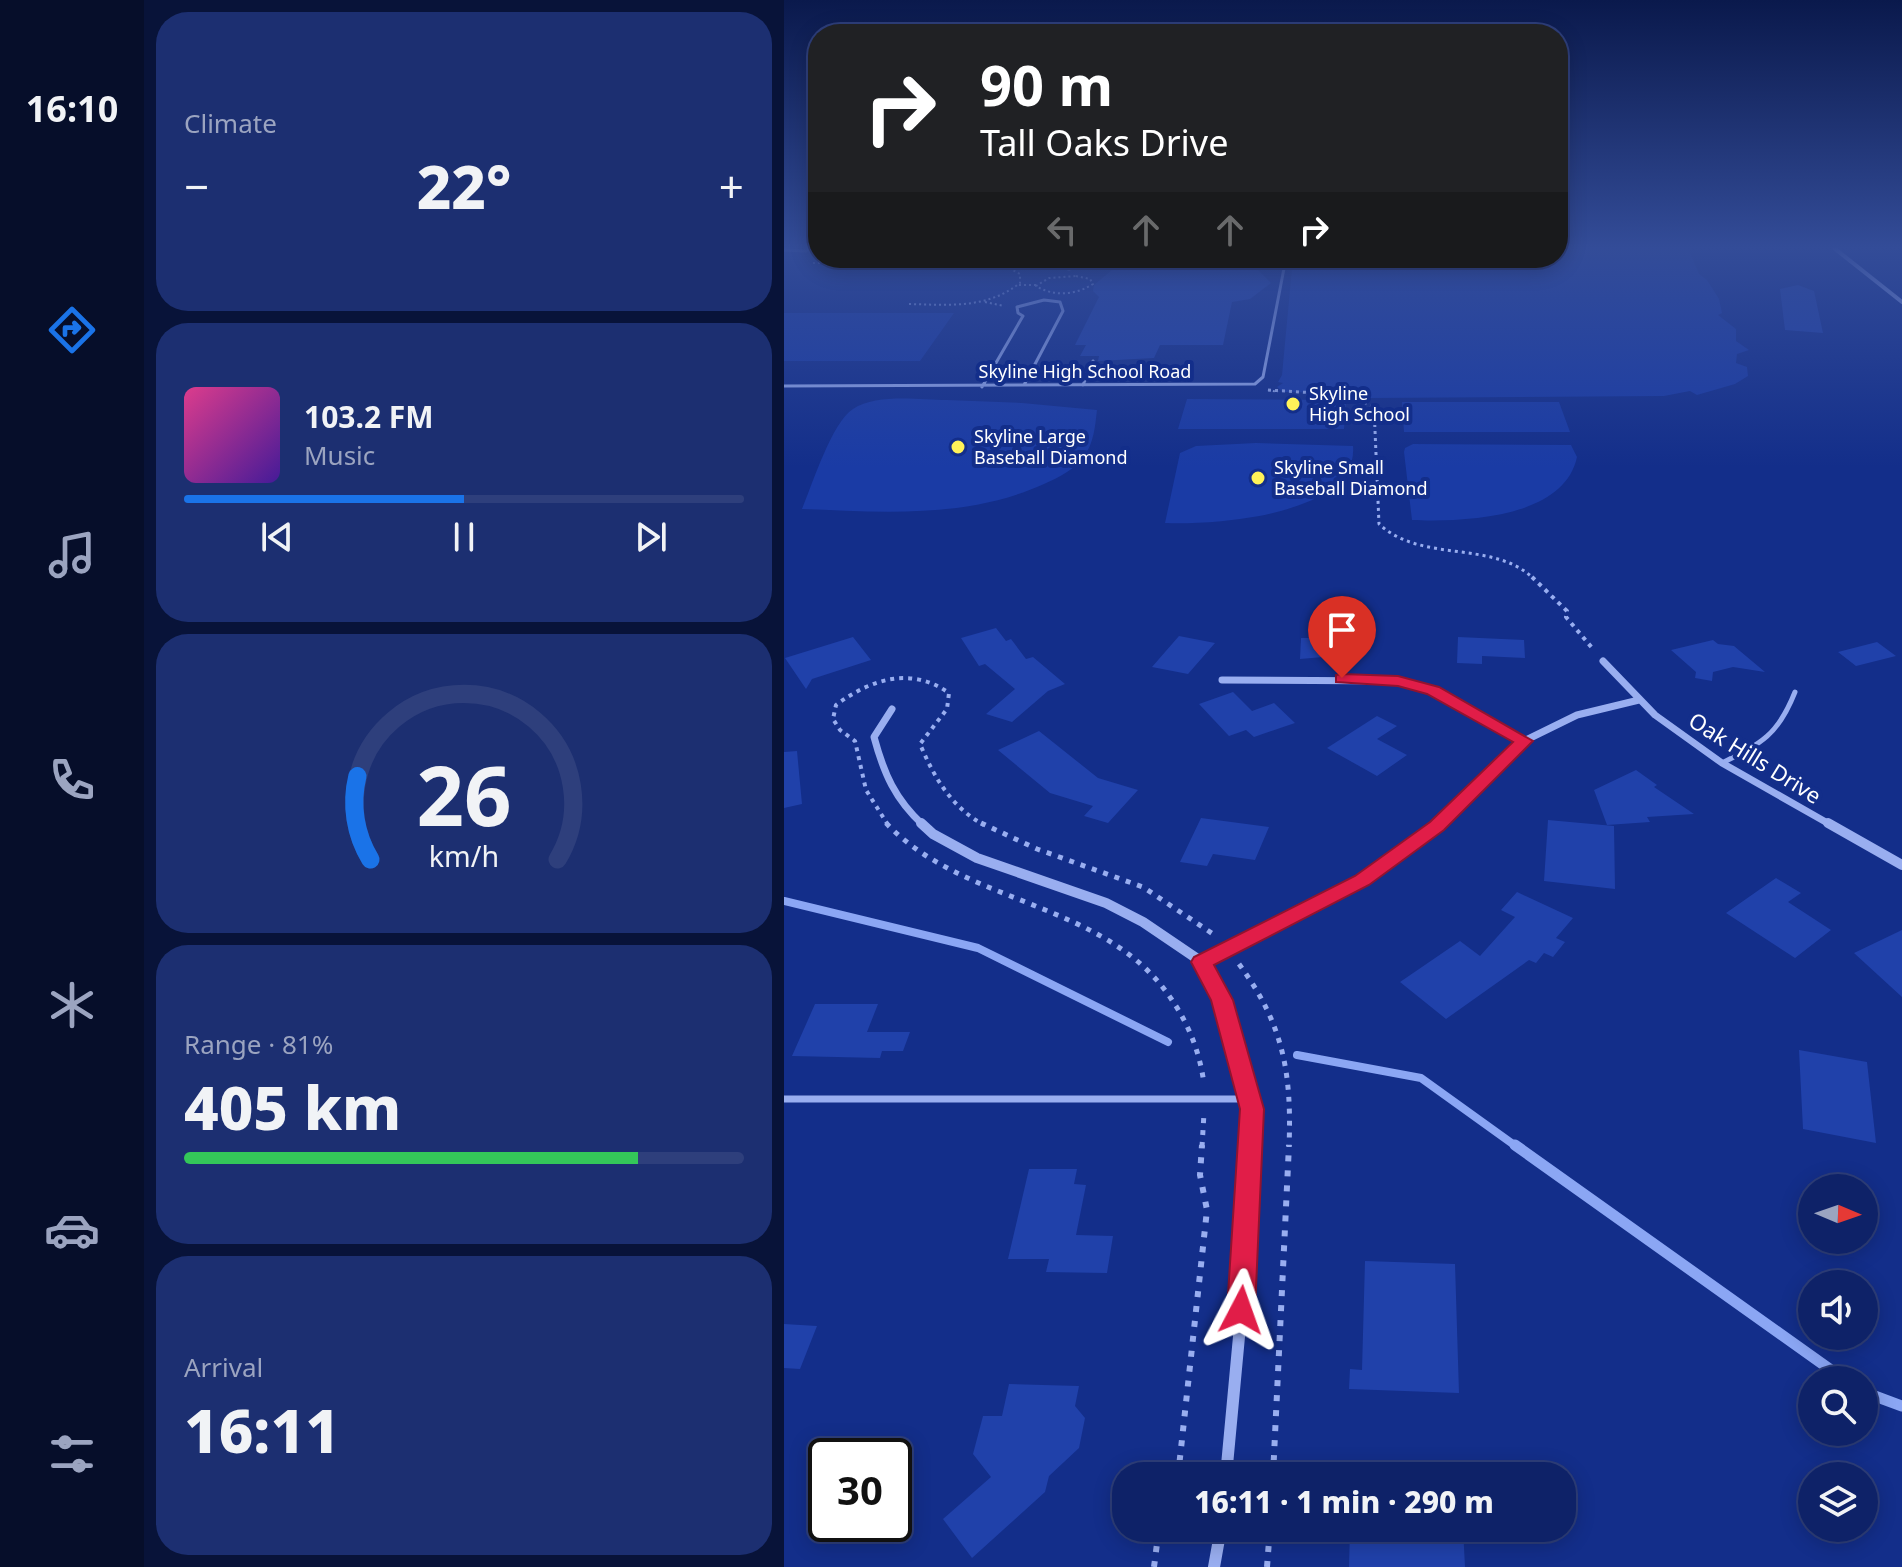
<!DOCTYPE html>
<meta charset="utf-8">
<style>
:root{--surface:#0e2268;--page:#1c2f71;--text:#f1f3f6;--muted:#9ba4c0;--line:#2e3f7c;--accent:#1a73e8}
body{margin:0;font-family:"Noto Sans",sans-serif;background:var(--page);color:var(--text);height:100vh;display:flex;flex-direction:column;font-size:30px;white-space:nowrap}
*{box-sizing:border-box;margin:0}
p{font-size:26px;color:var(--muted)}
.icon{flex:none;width:44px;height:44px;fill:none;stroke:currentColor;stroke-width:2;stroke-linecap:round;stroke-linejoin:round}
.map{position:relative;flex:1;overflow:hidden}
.panel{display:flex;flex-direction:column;gap:12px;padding:12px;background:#081339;width:640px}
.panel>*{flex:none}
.top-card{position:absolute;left:24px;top:24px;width:760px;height:244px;border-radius:32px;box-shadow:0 4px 20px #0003,0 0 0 2px var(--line);background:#202124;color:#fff;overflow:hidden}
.needle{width:52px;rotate:92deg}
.tools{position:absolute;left:1014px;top:1174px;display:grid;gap:16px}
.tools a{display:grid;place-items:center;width:80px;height:80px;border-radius:50%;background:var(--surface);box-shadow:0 4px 20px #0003,0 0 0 2px var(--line);font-size:40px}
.speed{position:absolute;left:24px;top:1438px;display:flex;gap:16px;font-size:40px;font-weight:700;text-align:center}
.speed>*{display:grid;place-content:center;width:104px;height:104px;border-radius:50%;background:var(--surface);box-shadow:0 4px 20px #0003,0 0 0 2px var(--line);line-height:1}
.speed .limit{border:4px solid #111;border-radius:12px;background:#fff;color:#111}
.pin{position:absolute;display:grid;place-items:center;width:68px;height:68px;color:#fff;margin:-82px -34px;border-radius:50% 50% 50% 0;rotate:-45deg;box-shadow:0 0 8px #0007}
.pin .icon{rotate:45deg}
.me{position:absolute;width:88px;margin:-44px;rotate:4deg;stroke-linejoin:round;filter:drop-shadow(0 0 6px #0008)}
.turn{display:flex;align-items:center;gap:28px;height:168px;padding:0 40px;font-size:36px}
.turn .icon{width:104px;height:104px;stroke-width:2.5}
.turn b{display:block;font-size:56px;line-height:68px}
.lanes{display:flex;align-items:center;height:76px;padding:0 40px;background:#0003;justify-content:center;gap:40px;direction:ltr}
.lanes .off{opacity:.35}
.big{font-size:60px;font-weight:800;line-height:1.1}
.panel .card{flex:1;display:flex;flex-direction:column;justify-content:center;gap:12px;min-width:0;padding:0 28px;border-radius:32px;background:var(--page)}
.panel .dial{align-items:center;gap:0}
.dial svg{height:208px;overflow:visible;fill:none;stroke:var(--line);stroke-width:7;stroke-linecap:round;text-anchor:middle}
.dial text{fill:var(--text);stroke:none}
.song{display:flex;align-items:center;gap:24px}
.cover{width:96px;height:96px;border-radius:12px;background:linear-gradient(135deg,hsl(330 70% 55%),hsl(260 70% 35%))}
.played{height:8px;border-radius:4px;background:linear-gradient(90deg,var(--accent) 50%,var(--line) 50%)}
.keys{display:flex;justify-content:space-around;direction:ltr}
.heat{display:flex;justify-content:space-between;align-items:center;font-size:44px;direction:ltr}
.charge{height:12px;border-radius:6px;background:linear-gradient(90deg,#34c759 81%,var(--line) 0)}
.trip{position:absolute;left:328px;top:1462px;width:464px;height:80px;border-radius:32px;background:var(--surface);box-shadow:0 4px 20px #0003,0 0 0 2px var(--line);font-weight:800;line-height:80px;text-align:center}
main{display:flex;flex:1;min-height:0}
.tab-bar{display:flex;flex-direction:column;width:144px;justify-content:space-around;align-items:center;background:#060e2a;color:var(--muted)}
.tab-bar .icon{width:56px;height:56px}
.tab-bar .on{color:var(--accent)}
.tab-bar b{font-size:36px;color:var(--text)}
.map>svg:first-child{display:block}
.green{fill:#1a3ba5}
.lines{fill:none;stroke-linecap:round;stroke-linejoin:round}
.stream-far1{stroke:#8ba6f4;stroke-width:8}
.stream{stroke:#8ba6f4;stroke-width:11}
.building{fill:#2041aa}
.path-far4{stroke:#99aef0;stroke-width:2;stroke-dasharray:2 3;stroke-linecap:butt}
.path-far3{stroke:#99aef0;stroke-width:3;stroke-dasharray:3 4;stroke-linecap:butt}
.path-far2{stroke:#99aef0;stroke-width:4;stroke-dasharray:4 5;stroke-linecap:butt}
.path-far1{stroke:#99aef0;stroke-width:5;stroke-dasharray:5 7;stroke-linecap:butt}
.path{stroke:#99aef0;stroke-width:6;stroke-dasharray:6 9;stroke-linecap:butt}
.lane-far2{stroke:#99aef0;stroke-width:3}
.lane-far1{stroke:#99aef0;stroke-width:5}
.lane{stroke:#99aef0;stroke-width:7}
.street-far3{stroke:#99aef0;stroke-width:4}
.street-far2{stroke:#99aef0;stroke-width:7}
.street-far1{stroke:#99aef0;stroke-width:10}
.street{stroke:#99aef0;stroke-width:12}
.route{fill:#e11d48;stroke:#92132f;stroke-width:2}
.poi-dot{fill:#fff259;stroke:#132e8a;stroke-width:3}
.labels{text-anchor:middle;stroke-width:8;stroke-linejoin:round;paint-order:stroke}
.far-street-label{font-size:18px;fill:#fff;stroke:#132e8a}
.far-poi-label{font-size:18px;fill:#fff;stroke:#132e8a;text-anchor:start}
.street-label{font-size:22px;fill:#fff;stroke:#132e8a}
</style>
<main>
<nav class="tab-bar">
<b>16:10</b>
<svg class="icon on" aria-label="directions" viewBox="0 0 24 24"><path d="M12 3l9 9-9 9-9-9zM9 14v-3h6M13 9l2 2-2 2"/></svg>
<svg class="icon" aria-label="music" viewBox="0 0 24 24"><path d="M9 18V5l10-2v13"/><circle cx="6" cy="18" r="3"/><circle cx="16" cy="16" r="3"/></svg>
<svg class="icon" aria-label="phone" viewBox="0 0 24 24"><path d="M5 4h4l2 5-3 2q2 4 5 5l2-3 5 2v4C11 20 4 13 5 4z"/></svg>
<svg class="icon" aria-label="climate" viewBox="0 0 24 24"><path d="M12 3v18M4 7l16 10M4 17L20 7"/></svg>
<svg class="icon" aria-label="car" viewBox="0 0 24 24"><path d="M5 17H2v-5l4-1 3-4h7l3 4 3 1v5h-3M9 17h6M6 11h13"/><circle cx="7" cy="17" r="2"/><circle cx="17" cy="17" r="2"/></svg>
<svg class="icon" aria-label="filters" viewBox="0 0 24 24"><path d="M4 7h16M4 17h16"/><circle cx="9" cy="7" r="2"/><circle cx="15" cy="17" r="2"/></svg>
</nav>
<section class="panel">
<div class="card"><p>Climate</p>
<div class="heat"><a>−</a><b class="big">22°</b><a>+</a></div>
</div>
<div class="card">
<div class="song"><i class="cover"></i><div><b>103.2 FM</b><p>Music</p></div></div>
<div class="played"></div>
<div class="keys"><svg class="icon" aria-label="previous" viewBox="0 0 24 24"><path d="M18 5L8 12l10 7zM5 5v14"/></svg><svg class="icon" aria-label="pause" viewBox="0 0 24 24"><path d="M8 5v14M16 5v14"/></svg><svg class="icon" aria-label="next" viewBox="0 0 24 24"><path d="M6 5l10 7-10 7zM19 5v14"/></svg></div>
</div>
<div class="card dial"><svg viewBox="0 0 100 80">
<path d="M14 69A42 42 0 1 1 86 69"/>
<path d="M14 69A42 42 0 0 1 9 37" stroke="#1a73e8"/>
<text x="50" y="56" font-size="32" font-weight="700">26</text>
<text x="50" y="72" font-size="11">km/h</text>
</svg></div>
<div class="card"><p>Range · 81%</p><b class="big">405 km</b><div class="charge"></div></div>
<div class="card"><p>Arrival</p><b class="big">16:11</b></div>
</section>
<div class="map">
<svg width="1118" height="1567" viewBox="0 0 1118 1567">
<rect width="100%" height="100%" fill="#132e8a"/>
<path class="green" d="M 774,248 L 904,248 L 915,274 L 923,280 L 935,299 L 938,313 L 934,315 L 952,329 L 952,341 L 965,350 L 953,354 L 952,363 L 963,367 L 964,376 L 951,384 L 913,395 L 906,391 L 880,396 L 586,398 L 566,393 L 499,392 L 493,387 L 499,383 L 494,382 L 498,375 L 509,258 L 774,258 Z
M 0,313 L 170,313 L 136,361 L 0,361 Z
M 403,399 L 562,400 L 560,429 L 394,429 Z
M 163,400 L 238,403 L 313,410 C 311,427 310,442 300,457 C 291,469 274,478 260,484 C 183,519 99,512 18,509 C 28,485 48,422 69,409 C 93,393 136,400 163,400 Z
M 618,402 L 775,402 L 786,432 L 620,432 Z
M 472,443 L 569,446 C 575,516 428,525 381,523 L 396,453 L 412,446 Z
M 629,444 L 787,445 L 793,457 C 780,519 678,522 628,520 L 620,452 L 621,448 Z"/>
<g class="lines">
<path class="stream-far1" d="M 0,901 L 194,948 L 384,1042
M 513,1055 L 637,1078 L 733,1147"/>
<path class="stream" d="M 731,1145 L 1061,1380
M 1080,1392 L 1118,1406"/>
</g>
<path class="building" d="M 333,258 L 459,258 L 457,266 L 473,269 L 487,283 L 466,299 L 448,302 L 439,345 L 376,345 L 370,358 L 314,361 L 315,356 L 296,356 L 302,345 L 291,345 L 315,297 L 309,291 L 310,285 L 328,270 Z
M 1014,285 L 1030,291 L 1039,333 L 1001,330 L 996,289 Z
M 212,628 L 222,641 L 227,639 L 242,659 L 249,657 L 281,684 L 264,691 L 228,722 L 202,714 L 231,689 L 201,664 L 195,666 L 177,638 Z
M 532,633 L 551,633 L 551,656 L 516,659 L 517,638 L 532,638 Z
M 395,636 L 431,643 L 404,674 L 368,667 Z
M 69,637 L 87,660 L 28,679 L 22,689 L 1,658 Z
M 674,637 L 740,640 L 741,658 L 698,656 L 698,664 L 673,663 Z
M 929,640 L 934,644 L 950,646 L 981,672 L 949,667 L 929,672 L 928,681 L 911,678 L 912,672 L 887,650 Z
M 1093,642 L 1112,656 L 1072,666 L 1054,652 Z
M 449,692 L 468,711 L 490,703 L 511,723 L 470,737 L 462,730 L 445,736 L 415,704 Z
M 593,716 L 613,726 L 593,739 L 623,755 L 593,776 L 543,748 Z
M 255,731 L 314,778 L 354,790 L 324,823 L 300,816 L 309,806 L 266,793 L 214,750 Z
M 13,751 L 18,804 L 0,808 L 0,752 Z
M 852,770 L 873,785 L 870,787 L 910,814 L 863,817 L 866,822 L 823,825 L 810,790 Z
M 417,818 L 485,827 L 471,860 L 429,854 L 423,866 L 396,862 Z
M 764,820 L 830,826 L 831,889 L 760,881 Z
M 992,878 L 1017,893 L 1004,902 L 1047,930 L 1011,958 L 942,913 Z
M 733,892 L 789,918 L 772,938 L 781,942 L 769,957 L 760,953 L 752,963 L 745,960 L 662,1019 L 616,982 L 676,941 L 696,956 L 731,917 L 717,910 Z
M 1118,930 L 1118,997 L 1070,953 Z
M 31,1004 L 94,1004 L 83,1032 L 126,1032 L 119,1051 L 98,1051 L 96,1058 L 8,1056 Z
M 1015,1050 L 1083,1062 L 1092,1143 L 1019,1129 Z
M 245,1169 L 293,1169 L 290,1184 L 302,1185 L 292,1235 L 329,1236 L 323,1273 L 262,1272 L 265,1259 L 224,1259 Z
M 581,1261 L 671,1264 L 675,1393 L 565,1389 L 566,1369 L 578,1370 Z
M 0,1324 L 33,1326 L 16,1369 L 0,1368 Z
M 225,1384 L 295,1386 L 291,1406 L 301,1418 L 295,1448 L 265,1476 L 261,1492 L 188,1558 L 159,1519 L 207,1477 L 189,1454 L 199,1416 L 218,1416 Z
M 566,1528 L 679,1528 L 681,1567 L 565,1567 Z"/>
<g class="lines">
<path class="path-far4" d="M 29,263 L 252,264
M 474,263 L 479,258
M 292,276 L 306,279 L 309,284 C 292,295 270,297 252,286 L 265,278 Z
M 235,285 L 252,285
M 201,302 L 220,306
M 125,304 C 165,305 203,309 236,283 L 236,274 L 221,266
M 484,390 L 494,392"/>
<path class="path-far3" d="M 484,390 L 566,395 L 590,407 L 595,524 C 638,564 709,539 750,579"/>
<path class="path-far2" d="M 748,577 L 783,611 L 782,617 L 809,649
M 104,825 L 82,790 L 71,741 L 56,730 L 49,719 L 52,705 C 87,679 127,666 165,693 L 163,709 L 136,744 C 150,777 167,807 200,825"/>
<path class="path-far1" d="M 102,823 C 182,907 322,900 388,1000 C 405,1025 416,1053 420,1084
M 197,823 L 253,849 L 359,887 L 432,936
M 455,964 C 499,1024 508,1072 505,1147
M 418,1147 L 420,1113"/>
<path class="path" d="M 394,1476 L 423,1210 L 416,1175 L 418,1145
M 489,1476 L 505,1145
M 370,1567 L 375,1528
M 483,1567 L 486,1528"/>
<path class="lane-far2" d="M 0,250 L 22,251 L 26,248
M 272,258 L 263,264 L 285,269 L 308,263 L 311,258
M 299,385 L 309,361
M 0,386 L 471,384 L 479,377 L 502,258
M 198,387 L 239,316 L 234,313 L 233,307 L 260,300 L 276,302 L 279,311 L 240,385"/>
<path class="lane-far1" d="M 938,763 C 978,743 994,735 1011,692"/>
<path class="lane" d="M 0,1099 L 465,1099"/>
<path class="street-far3" d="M 1050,248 L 1118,302"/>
<path class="street-far2" d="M 819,661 L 871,715 L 938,763 L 1047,825
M 438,680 L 614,681 L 649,691 L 740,741
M 108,709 L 90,737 C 100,774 111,799 139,825
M 654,825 L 740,741 L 793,715 L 855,700"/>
<path class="street-far1" d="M 137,823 L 149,834 L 193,858 L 322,903 L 359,922 L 418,962 L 438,1000 L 468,1109 L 466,1147
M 1044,823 L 1118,865
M 418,962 L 578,880 L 656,823"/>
<path class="street" d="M 442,1476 L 460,1283 L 466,1145
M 430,1567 L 437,1528"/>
</g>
<linearGradient id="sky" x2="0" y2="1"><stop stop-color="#0a194c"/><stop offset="0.53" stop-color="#334c98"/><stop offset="1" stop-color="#334c98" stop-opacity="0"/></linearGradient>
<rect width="1118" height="467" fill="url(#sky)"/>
<path class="route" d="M 558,674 L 614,676 L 655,687 L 749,741 L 660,830 L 585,885 L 430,965 L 449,1000 L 480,1109 L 471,1310 L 467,1320 L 457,1323 L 447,1320 L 443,1310 L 456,1109 L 427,1000 L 407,962 L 410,957 L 571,876 L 646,822 L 729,742 L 643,694 L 614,686 L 552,682 L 552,675 Z"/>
<g class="poi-dot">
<circle cx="509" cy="404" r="8"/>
<circle cx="174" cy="447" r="8"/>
<circle cx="474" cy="478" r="8"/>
</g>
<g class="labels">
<g class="far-street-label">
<text x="301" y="378">Skyline High School Road</text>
</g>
<g class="far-poi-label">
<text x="525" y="400">Skyline<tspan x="525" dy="21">High School</tspan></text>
<text x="190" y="443">Skyline Large<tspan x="190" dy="21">Baseball Diamond</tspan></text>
<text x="490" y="474">Skyline Small<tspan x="490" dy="21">Baseball Diamond</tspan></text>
</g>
<g class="street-label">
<text transform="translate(971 758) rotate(32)" y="8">Oak Hills Drive</text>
</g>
</g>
</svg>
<div class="tools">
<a><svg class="needle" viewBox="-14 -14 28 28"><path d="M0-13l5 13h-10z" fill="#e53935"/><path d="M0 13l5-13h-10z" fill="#9ba4c0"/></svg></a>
<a><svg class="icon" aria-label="sound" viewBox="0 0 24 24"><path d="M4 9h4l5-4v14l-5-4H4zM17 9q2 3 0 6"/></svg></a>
<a><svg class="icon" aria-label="search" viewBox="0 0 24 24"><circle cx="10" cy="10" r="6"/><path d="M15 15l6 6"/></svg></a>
<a><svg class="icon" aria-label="layers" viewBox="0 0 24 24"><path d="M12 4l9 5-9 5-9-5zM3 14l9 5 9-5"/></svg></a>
</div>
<div class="speed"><div class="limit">30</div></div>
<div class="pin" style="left:558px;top:678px;background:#d93025"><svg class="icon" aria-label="arrive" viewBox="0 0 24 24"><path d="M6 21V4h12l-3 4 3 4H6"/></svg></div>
<svg class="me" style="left:457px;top:1310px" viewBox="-20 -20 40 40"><path d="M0-17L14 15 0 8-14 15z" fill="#e11d48" stroke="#fff" stroke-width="4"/></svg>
<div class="trip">16:11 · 1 min · 290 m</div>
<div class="top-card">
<div class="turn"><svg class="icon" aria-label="right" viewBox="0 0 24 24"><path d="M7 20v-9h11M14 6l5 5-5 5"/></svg><div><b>90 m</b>Tall Oaks Drive</div></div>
<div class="lanes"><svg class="icon off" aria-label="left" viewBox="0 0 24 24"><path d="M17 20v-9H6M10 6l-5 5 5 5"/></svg><svg class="icon off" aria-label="ahead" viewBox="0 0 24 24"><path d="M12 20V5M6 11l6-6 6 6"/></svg><svg class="icon off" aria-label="ahead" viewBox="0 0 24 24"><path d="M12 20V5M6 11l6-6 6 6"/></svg><svg class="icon" aria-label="right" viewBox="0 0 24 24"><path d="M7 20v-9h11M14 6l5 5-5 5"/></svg></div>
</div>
</div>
</main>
